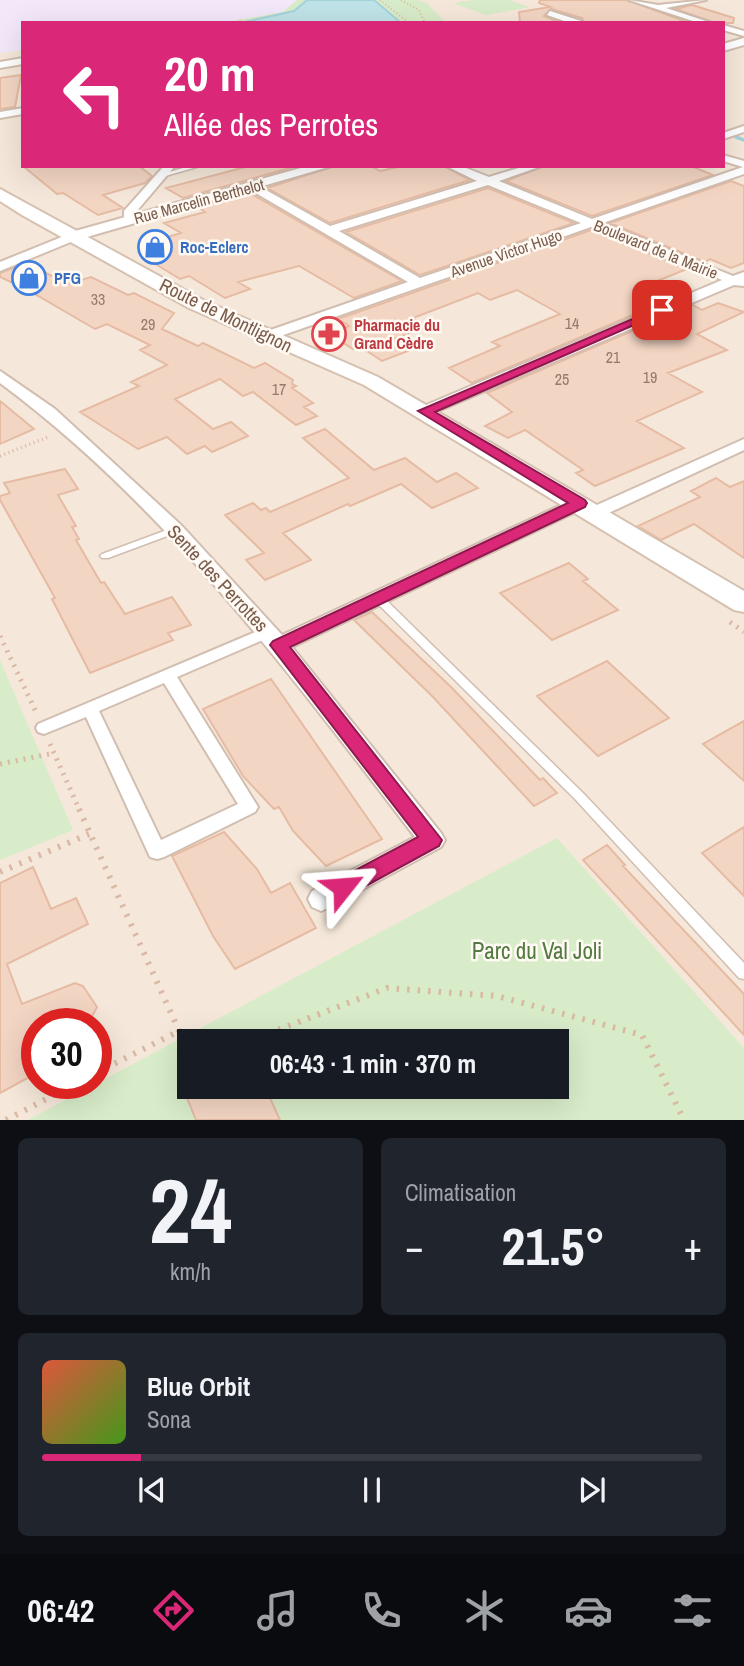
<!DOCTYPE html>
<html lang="fr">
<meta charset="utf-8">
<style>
:root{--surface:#171b24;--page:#20242c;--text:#f1f3f6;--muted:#9ea1a6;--line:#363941;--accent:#db2777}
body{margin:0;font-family:"Archivo Narrow",sans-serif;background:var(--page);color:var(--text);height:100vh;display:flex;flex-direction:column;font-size:26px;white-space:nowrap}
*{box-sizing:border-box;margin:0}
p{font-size:23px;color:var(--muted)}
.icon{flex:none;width:38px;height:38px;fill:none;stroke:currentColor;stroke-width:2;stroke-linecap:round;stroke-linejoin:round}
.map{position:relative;height:1120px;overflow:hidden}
.panel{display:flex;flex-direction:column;gap:18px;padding:18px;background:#0d0f14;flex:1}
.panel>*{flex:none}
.guide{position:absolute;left:21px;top:21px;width:704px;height:147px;border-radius:0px;box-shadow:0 7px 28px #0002;background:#db2777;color:#fff;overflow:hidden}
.speed{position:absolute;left:21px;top:1008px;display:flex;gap:14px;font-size:35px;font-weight:700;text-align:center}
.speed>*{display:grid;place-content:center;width:91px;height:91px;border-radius:50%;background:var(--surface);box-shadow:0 7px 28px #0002;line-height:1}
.speed .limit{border:10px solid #d22;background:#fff;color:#111}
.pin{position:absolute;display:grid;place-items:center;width:60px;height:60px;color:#fff;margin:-30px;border-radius:14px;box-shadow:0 4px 10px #0006}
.me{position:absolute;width:77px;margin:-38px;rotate:62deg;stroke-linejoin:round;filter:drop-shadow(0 0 5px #0008)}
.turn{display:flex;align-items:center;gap:24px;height:147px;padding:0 28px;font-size:32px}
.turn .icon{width:91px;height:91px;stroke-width:2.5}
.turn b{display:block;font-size:49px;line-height:60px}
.big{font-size:52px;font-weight:700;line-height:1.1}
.panel .card{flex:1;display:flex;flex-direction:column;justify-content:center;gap:10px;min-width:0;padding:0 24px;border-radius:10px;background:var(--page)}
.panel .dial{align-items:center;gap:0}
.dial b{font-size:91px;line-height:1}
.song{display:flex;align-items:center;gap:21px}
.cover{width:84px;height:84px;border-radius:10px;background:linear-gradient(135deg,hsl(10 70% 55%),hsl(100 70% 35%))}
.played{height:7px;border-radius:4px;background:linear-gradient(90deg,var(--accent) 15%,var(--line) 15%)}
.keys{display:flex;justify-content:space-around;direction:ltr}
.heat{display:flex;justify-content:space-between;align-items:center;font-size:38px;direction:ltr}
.panel .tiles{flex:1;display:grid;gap:18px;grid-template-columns:1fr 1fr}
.card:last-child{grid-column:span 2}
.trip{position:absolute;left:177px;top:1029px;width:392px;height:70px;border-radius:0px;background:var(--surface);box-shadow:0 7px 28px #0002;font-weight:700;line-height:70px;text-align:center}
.tabs{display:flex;height:112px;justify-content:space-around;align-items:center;background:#090b0e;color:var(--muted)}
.tabs .icon{width:49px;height:49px}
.tabs .selected{color:var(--accent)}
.tabs b{font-size:32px;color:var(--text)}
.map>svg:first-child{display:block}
.residential{fill:#f5e8da;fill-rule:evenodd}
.education{fill:#f3e8fa}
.green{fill:#d8ecc9;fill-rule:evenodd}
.water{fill:#bfe3e8;stroke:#a5d3da;stroke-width:2}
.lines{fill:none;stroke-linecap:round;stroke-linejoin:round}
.stream{stroke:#a5d3da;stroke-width:3.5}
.building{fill:#f3d5c3;stroke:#e6bba3;stroke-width:2}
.service-casing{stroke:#d1beb0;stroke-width:3}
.pedestrian-casing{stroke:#d1beb0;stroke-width:4}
.minor-casing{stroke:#d1beb0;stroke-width:4}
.tertiary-casing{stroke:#d1beb0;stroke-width:4}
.secondary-casing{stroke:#d6c0b0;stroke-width:4}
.path-far3{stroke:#d9b8a5;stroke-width:2;stroke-dasharray:1 2.5;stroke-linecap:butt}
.path-far2{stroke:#d9b8a5;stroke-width:3.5;stroke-dasharray:1 3.5;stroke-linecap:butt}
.path-far1{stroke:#d9b8a5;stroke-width:5;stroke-dasharray:2 6;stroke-linecap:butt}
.path{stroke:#d9b8a5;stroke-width:6;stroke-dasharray:2.5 8;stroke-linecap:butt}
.service{fill:#fff;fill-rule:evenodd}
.pedestrian{fill:#fff;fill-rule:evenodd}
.minor{fill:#fff;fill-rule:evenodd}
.tertiary{fill:#fff;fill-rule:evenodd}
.secondary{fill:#fff;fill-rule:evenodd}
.route{fill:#db2777;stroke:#8e194d;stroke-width:2}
.labels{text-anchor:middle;stroke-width:5;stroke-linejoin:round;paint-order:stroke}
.far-street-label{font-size:16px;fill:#7a5c4d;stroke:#fffaf3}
.far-shop-label{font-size:16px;font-weight:bold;fill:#366cbe;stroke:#fffaf3;text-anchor:start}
.number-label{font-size:16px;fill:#987a6a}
.far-health-label{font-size:16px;font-weight:bold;fill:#be3a42;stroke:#fffaf3;text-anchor:start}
.street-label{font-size:19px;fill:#7a5c4d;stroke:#fffaf3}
.near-park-label{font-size:23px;fill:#537a41;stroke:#fffaf3}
</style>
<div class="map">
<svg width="744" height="1120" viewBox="0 0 744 1120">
<rect width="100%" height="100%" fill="#fdf6ec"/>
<path class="residential" d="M 0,0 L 744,0 L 744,1120 L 0,1120 ZM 23,23 L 723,23 L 723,166 L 23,166 ZM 37,1024 L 96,1024 L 96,1083 L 37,1083 ZM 189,1041 L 556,1041 L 556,1087 L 189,1087 Z"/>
<path class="education" d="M 0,0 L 297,0 L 283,12 L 222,23 L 23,23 L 23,50 L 0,53 Z"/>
<path class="green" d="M 297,0 L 418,0 L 427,3 L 446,23 L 222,23 L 283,12 Z
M 473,0 L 509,0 L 530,7 L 486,15 L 453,3 Z
M 0,660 L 73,830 L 0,860 Z
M 557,838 L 744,1048 L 744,1120 L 28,1120 ZM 189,1041 L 556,1041 L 556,1087 L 189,1087 Z"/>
<path class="water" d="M 307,0 L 374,0 L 401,23 L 240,23 L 294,11 Z"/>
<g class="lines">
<path class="stream" d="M 736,137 L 744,140"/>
</g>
<path class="building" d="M 540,0 L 627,0 L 690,23 L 584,23 L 582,18 L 551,9 L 544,16 L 561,23 L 520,23 L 519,12 L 550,7 L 539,3 Z
M 692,5 L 734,18 L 733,23 L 714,23 L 676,9 Z
M 21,75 L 15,107 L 0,109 L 0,78 Z
M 23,166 L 139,166 L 152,176 L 145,183 L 103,195 L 123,208 L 98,215 L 63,193 L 57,194 Z
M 249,166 L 297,166 L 183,198 L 166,188 Z
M 334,166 L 371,166 L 380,171 L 403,166 L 444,166 L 470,180 L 330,223 L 267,188 Z
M 544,166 L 691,166 L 713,175 L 592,216 L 506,181 Z
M 731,181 L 744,186 L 744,263 L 731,268 L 710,259 L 705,262 L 610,223 Z
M 488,188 L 574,223 L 420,275 L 346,232 Z
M 250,193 L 402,281 L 354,298 L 299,266 L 238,282 L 250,289 L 225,298 L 189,276 L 180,279 L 144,257 L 153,253 L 141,245 L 181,233 L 164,223 L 205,212 L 198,207 Z
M 591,230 L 687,269 L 647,285 L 675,297 L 472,383 L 449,368 L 500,346 L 492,342 L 560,314 L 517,290 L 490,300 L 478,293 L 413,318 L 427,327 L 391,340 L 408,351 L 382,361 L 359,346 L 353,349 L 329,334 L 349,326 L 338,319 Z
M 26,263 L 68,284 L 91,277 L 128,295 L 134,293 L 174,313 L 162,329 L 198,346 L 203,343 L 254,368 L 265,363 L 293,380 L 292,384 L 296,386 L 292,388 L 313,403 L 304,407 L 317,416 L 296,425 L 253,392 L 243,396 L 220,379 L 175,399 L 213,429 L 231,422 L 248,436 L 212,452 L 205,446 L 187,454 L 167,437 L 138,449 L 80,412 L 139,386 L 131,382 L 167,365 L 140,350 L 150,345 L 107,324 L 95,329 L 26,289 L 0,277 L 0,273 Z
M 718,303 L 744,312 L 697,334 L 727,350 L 668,373 L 702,392 L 637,421 L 684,448 L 595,486 L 576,473 L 583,470 L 525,430 L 508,438 L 485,426 L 512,412 L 487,393 L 693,305 L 702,310 Z
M 0,401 L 34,429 L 0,444 Z
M 325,429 L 374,470 L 405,458 L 437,482 L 456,473 L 478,488 L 432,508 L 401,484 L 350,506 L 348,504 L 283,533 L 311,560 L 265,580 L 246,560 L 264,553 L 225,515 L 253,503 L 261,510 L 266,508 L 270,512 L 349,478 L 303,438 Z
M 65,469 L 78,489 L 58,495 L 76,526 L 72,527 L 79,539 L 76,540 L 101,583 L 104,582 L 125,614 L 172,597 L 191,625 L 168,633 L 173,640 L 90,673 L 52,599 L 55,598 L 0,500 L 0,496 L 10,493 L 4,483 Z
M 716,478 L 730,487 L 744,481 L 744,558 L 694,524 L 661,540 L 638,526 L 700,497 L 691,491 Z
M 569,563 L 588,579 L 583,581 L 618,610 L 552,640 L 500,593 Z
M 372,612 L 451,687 L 540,780 L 543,778 L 557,793 L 534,806 L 433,697 L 354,620 Z
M 607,661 L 669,718 L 598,756 L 537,696 Z
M 271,679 L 382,839 L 326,866 L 293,831 L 279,807 L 274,809 L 243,776 L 203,709 Z
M 744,721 L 744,781 L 703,744 Z
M 744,827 L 744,896 L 702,853 Z
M 224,832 L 257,869 L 271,893 L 290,883 L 316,928 L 235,969 L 213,936 L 172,856 Z
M 607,845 L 625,865 L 623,866 L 744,994 L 744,1035 L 583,860 Z
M 33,867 L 51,909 L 76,898 L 88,924 L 7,964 L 22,1004 L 75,983 L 83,986 L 97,1007 L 88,1024 L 37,1024 L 37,1073 L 0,1093 L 0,883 Z
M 209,1087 L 265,1087 L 280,1120 L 196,1120 L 187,1098 Z"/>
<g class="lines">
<g class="service-casing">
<path id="service" d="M 190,166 L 200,166 L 162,177 L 159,175 Z
M 175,527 L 180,530 L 178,532 L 108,558 L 102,558 L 100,556 L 102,554 Z
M 378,595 L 382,596 L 583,793 L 744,963 L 744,979 L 739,978 L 575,799 L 374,600 L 373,598 L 374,596 Z"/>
</g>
<g class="pedestrian-casing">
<path id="pedestrian" d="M 267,627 L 272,628 L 275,632 L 272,636 L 177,677 L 258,807 L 255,812 L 164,857 L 157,859 L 150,857 L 86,717 L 44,734 L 38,732 L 36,728 L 38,724 ZM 164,683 L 238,804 L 161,840 L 99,711 Z"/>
</g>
<g class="minor-casing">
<path id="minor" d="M 629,0 L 658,5 L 706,0 L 666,8 L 712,23 L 699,23 Z
M 550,11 L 581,21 L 582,23 L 570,23 L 547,15 Z
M 723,25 L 744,31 L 744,36 L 723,30 Z
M 23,58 L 23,64 L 0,68 L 0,62 Z
M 23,108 L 23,114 L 0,118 L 0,112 Z
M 744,126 L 744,132 L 723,139 L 723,133 Z
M 723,155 L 744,161 L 744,174 L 603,223 L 733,276 L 744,272 L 744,286 L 734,285 L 431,414 L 419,414 L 417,411 L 419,408 L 722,280 L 591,227 L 272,339 L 267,340 L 260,336 L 262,333 L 408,282 L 249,189 L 249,185 L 257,185 L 330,226 L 477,181 L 446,166 L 461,166 L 489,177 L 525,166 L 542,166 L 499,181 L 592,219 L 743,167 L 723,161 ZM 488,185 L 581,223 L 420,278 L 339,231 Z
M 164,166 L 175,166 L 135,213 L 141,218 L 139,221 L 131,221 L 124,217 L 124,211 Z
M 74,232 L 80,236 L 78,239 L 0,271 L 0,262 Z
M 0,371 L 55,409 L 182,526 L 282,635 L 574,499 L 586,499 L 589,503 L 586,507 L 292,647 L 441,833 L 445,840 L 441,847 L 330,907 L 321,911 L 312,907 L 308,899 L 312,891 L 415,837 C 290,674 166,506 0,383 Z
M 744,439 L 744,450 L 600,517 L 594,519 L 585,513 L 588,509 Z"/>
</g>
<g class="tertiary-casing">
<path id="tertiary" d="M 744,38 L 744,45 L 723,51 L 723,44 Z
M 308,166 L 332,166 L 80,239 L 68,239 L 66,236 L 68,233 Z"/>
</g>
<g class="secondary-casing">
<path id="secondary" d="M 0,189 L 203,300 L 378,377 L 744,591 L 744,612 L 734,610 L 364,385 L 189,308 L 22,215 L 0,201 Z"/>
</g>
<path class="path-far3" d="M 380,0 L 409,23
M 401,0 L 419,10 L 425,23
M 233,23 L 242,20"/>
<path class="path-far2" d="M 0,456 L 48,437"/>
<path class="path-far1" d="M 730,622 L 744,632
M 0,636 L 37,714
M 50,744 L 80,811
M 0,764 L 54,753"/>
<path class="path" d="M 79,809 L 189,1053
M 0,872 L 89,834
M 249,1041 L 387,988 L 497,996 L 642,1035 L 684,1120
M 96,1073 L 179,1031
M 6,1120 L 77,1083"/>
<use href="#service" class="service"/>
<use href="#pedestrian" class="pedestrian"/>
<use href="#minor" class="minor"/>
<use href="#tertiary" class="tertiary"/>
<use href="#secondary" class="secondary"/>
</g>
<path class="route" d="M 658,308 L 668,310 L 435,412 L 585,500 L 587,503 L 585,507 L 290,647 L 442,840 L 439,846 L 351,894 L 343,897 L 335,894 L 332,887 L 335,881 L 418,837 L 270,645 L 273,641 L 568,503 L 418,411 Z"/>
<defs>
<g id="shop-ring" transform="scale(1.75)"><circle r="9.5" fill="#fffaf3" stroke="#3f7fe0" stroke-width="1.5"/><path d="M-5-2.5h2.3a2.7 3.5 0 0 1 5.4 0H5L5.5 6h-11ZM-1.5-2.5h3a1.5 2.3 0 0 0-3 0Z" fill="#3f7fe0"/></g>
<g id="pharmacy-ring" transform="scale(1.75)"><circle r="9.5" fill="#fffaf3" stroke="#e0444e" stroke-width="1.5"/><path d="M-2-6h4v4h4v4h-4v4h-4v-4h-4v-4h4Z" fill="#e0444e"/></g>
</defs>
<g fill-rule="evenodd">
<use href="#shop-ring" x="155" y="247"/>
<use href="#shop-ring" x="29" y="278"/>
<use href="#pharmacy-ring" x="329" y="334"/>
</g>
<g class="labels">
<g class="far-street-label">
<text transform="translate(199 201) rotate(-15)" y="6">Rue Marcelin Berthelot</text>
<text transform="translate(656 249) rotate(22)" y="6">Boulevard de la Mairie</text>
<text transform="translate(506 253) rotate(-19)" y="6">Avenue Victor Hugo</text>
</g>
<g class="far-shop-label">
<text x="180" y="253">Roc-Eclerc</text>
<text x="54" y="284">PFG</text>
</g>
<g class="number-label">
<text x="98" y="305">33</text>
<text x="572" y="329">14</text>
<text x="148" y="330">29</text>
<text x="613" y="363">21</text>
<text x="650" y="383">19</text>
<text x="562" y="385">25</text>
<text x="279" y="395">17</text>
</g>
<g class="far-health-label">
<text x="354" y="331">Pharmacie du<tspan x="354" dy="18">Grand Cèdre</tspan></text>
</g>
<g class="street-label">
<text transform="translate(226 315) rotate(26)" y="7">Route de Montlignon</text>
<text transform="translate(218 578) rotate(47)" y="7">Sente des Perrottes</text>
</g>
<g class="near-park-label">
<text x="537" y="959">Parc du Val Joli</text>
</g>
</g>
</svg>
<div class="speed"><div class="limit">30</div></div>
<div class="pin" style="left:662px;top:310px;background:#d93025"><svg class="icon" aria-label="arrive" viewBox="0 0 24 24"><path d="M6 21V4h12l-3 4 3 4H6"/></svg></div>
<svg class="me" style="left:343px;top:887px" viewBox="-20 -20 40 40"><path d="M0-17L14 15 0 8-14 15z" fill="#db2777" stroke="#fff" stroke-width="4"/></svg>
<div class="trip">06:43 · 1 min · 370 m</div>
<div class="guide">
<div class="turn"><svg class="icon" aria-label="left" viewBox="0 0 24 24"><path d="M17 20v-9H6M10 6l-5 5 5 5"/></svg><div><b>20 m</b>Allée des Perrotes</div></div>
</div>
</div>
<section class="panel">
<div class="tiles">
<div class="card dial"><b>24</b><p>km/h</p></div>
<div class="card"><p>Climatisation</p>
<div class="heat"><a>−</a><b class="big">21.5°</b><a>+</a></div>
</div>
<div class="card">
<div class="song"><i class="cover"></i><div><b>Blue Orbit</b><p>Sona</p></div></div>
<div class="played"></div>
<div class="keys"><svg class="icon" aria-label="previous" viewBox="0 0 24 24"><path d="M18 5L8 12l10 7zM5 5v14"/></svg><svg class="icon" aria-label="pause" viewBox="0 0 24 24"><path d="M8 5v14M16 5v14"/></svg><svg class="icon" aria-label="next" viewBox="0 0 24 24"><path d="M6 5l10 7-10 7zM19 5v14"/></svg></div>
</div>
</div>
</section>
<nav class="tabs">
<b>06:42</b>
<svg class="icon selected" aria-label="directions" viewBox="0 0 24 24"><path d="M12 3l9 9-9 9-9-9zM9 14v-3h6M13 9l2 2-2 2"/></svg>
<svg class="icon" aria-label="music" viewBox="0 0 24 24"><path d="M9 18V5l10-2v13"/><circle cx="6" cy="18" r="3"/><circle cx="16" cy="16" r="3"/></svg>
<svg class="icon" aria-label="phone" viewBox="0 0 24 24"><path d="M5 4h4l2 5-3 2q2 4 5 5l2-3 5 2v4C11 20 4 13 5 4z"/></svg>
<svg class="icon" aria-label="climate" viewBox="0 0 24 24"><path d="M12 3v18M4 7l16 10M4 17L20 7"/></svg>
<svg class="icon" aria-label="car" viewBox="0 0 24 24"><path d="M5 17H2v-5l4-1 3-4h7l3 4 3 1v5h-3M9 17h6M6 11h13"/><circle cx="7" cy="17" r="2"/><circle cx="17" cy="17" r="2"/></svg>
<svg class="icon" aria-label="filters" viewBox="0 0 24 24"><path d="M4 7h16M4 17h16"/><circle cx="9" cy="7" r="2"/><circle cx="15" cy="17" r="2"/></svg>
</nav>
